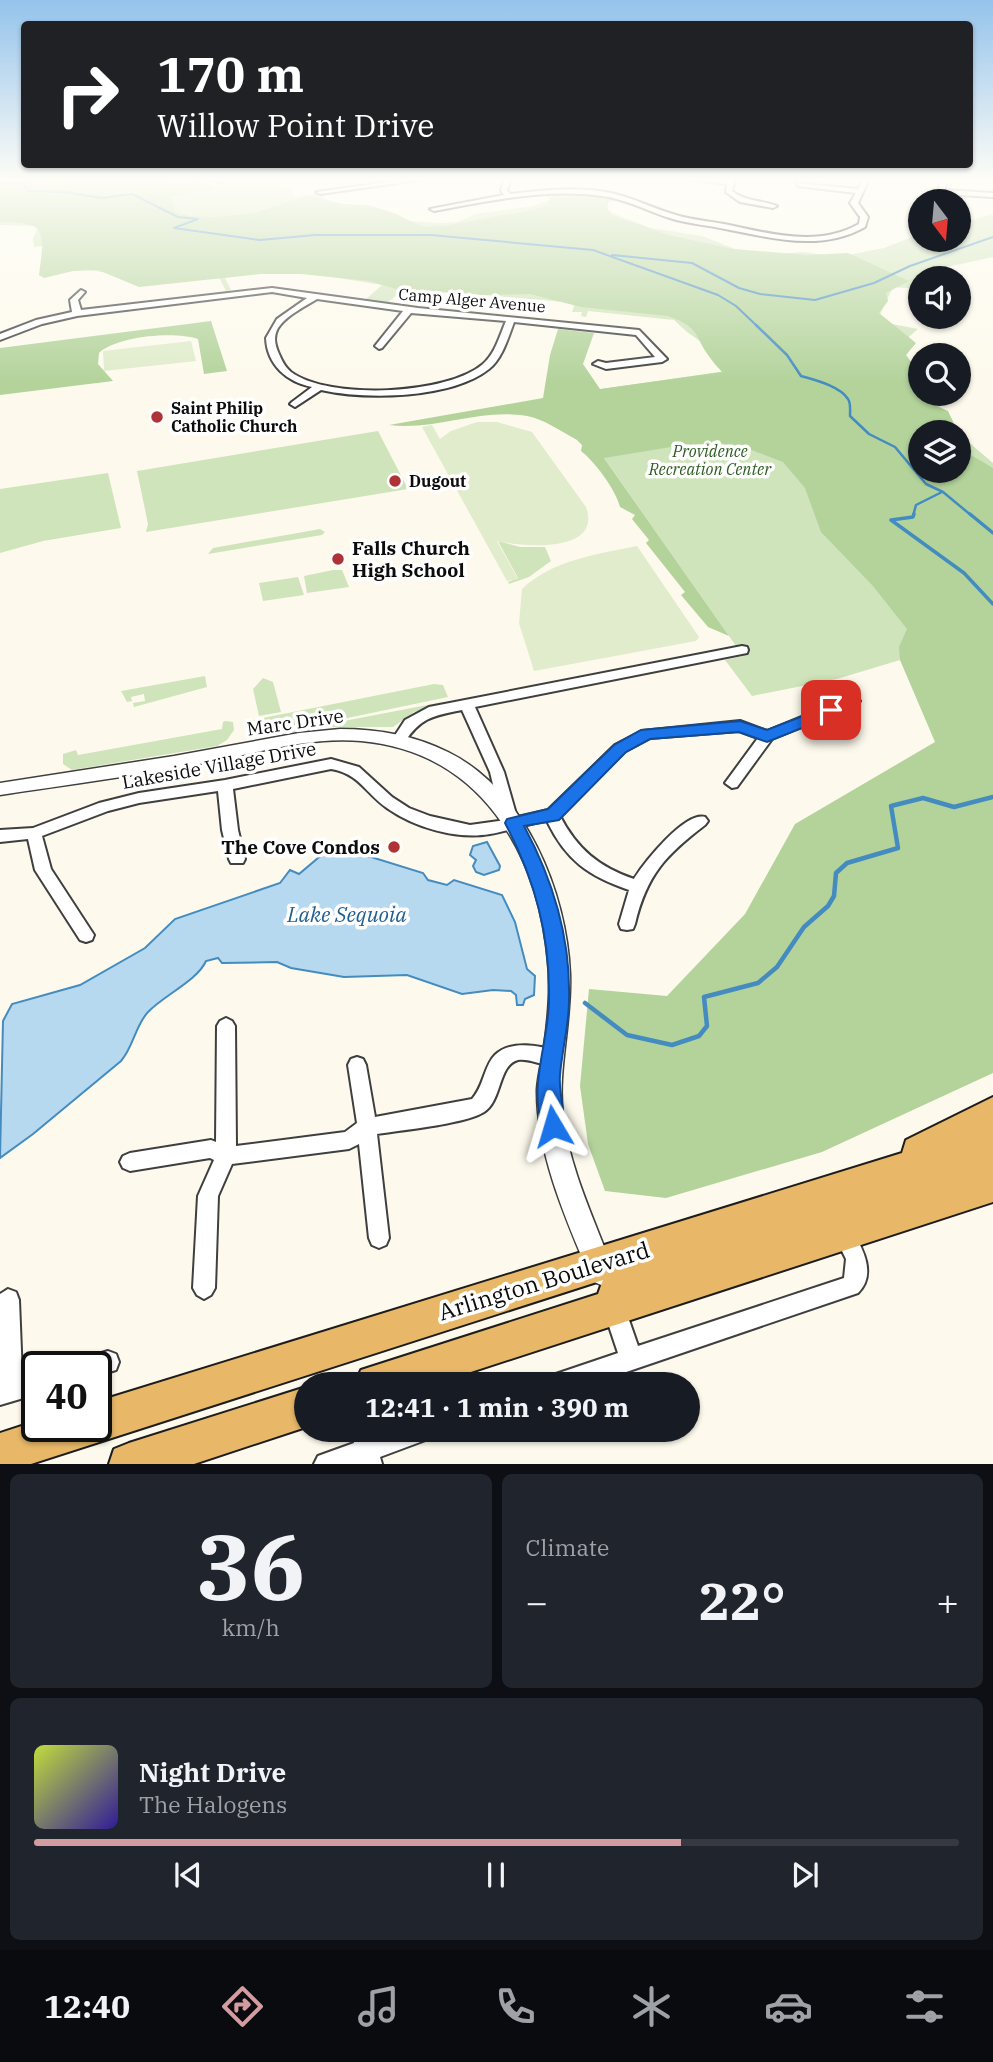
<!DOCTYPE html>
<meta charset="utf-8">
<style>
:root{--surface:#171b24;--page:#20242c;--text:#f1f3f6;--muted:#9ea1a6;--line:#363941;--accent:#d39ca0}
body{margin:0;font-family:"IBM Plex Serif",serif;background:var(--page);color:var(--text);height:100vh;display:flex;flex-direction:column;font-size:26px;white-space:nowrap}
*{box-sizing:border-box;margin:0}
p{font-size:23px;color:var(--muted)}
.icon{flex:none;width:38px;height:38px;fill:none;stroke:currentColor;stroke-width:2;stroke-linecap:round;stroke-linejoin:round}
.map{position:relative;height:1464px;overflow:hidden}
.panel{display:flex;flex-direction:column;gap:10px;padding:10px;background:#0d0f14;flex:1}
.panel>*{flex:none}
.guide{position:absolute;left:21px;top:21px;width:952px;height:147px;border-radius:7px;box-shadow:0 2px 5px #0004;background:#202124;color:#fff;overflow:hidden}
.needle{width:46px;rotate:164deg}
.controls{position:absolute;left:908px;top:189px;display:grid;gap:14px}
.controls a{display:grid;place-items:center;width:63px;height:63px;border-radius:50%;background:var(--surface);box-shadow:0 2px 5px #0004;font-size:35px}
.speed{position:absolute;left:21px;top:1351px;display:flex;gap:14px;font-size:35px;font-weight:700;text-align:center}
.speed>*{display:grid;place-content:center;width:91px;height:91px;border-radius:50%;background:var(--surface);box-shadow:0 2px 5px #0004;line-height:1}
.speed .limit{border:4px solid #111;border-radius:10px;background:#fff;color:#111}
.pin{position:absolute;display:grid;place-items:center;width:60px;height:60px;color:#fff;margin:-30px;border-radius:14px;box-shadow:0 4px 10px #0006}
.me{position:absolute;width:77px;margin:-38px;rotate:353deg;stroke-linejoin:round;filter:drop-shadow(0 0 5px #0008)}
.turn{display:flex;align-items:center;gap:24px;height:147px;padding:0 21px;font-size:32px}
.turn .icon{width:91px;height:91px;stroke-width:2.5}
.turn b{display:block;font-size:49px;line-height:60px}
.big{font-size:52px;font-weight:700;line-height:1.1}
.panel .widget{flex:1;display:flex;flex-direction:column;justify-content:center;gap:10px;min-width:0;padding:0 24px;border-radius:10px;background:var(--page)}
.panel .dial{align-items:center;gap:0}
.dial b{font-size:91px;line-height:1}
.song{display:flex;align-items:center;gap:21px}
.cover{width:84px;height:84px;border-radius:10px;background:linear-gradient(135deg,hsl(70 70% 55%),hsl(250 70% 35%))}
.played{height:7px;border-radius:4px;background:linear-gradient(90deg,var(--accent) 70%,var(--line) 70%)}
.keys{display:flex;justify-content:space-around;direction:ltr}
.heat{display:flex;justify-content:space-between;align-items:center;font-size:38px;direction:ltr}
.panel .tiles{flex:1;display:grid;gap:10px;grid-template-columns:1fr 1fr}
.widget:last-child{grid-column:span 2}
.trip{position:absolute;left:294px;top:1372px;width:406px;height:70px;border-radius:35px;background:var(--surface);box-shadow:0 2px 5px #0004;font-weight:700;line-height:70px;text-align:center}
.tab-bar{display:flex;height:112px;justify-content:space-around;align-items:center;background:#090b0e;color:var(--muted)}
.tab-bar .icon{width:49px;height:49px}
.tab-bar .current{color:var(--accent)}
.tab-bar b{font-size:32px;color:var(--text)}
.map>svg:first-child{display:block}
.green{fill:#cfe4ba}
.forest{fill:#b3d39b}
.pitch{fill:#e0eccb}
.water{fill:#b6d9f0;stroke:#448cc0;stroke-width:2}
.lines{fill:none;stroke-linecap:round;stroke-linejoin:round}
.stream-far3{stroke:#448cc0;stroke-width:2}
.stream-far2{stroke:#448cc0;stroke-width:2.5}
.stream-far1{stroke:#448cc0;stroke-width:3.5}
.stream{stroke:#448cc0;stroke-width:4.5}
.minor-casing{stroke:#3f3f3f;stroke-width:4}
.tertiary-casing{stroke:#3f3f3f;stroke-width:3}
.trunk-casing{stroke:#1d1d1d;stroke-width:4}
.minor{fill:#fff;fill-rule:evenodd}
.tertiary{fill:#fff;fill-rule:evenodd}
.trunk{fill:#e8b868;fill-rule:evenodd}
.route{fill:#1a73e8;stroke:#114b97;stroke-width:2}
.poi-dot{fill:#ae3236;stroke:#fff;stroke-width:2.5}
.labels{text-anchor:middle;stroke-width:7;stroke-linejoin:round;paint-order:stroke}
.far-street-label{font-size:16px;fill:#0c0c0c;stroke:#fff}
.far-poi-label{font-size:16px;font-weight:bold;fill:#0c0c0c;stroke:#fff;text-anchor:start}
.far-park-label{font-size:16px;font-style:italic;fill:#2e5d23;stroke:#fff}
.poi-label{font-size:19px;font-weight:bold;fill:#0c0c0c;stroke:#fff;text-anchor:start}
.street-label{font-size:19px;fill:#0c0c0c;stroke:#fff}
.water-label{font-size:21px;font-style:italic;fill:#225f91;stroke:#fff}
.near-street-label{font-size:23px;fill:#0c0c0c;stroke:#fff}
</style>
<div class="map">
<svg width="993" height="1464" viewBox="0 0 993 1464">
<rect width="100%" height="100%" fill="#fdfaed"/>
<path class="green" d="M 0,179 L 204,179 L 208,184 L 217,186 L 277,179 L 294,194 L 294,197 L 320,194 L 333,209 L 379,208 L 396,214 L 403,221 L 442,223 L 458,222 L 475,214 L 533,206 L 550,200 L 545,196 L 581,194 L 623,199 L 603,204 L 612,213 L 651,228 L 702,236 L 735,249 L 774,254 L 803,252 L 838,257 L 884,248 L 917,235 L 919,225 L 920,240 L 959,240 L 959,224 L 993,214 L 993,257 L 933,270 L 945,278 L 920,278 L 920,289 L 893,287 L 877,321 L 918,329 L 895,349 L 920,394 L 925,394 L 957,432 L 920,432 L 920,471 L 959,471 L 959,434 L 993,463 L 993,571 L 900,660 L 837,679 L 752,696 L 725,660 L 743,656 L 560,395 L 740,369 L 687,332 L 674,320 L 588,311 L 586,317 L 581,316 L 582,312 L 572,312 L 575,303 L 406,288 L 387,303 L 365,300 L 382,285 L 320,275 L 270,271 L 225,278 L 231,290 L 226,291 L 219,277 L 122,275 L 83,269 L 66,243 L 34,247 L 33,238 L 39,226 L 0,225 Z
M 378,431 L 408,489 L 146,532 L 148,524 L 137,471 Z
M 108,473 L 121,528 L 43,541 L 0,553 L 0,489 Z
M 320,529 L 325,532 L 322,535 L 208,554 L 213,548 Z
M 498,541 L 520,547 L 545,547 L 551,561 L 529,577 L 509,584 L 508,582 L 518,578 Z
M 333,570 L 342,570 L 349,587 L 307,593 L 304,576 Z
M 298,577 L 304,595 L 263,601 L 259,583 Z
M 205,676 L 207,687 L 134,707 L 133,703 L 145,701 L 144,694 L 131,697 L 132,701 L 127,702 L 121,691 Z
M 263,678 L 273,682 L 281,712 L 259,716 L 253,689 Z
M 434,684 L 443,685 L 448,697 L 266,735 L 256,730 L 253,720 Z
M 443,702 L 414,712 L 393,727 L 329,727 L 266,736 Z
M 225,721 L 233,722 L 234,730 L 227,740 L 217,746 L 72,770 L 63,764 L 63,754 L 76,750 L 78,755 L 222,729 L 223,722 Z"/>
<path class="forest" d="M 0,179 L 168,179 L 169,183 L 205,179 L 212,189 L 172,197 L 172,203 L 176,212 L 189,216 L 216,217 L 254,213 L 309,195 L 342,204 L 368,205 L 396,214 L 423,227 L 443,226 L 533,210 L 546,206 L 551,197 L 596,196 L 609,200 L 607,209 L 611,215 L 669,235 L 733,249 L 808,255 L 848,253 L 909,281 L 886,293 L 888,301 L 879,313 L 916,343 L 906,355 L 920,374 L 920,394 L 925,394 L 924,400 L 948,411 L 958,432 L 920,432 L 920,471 L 959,471 L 959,448 L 993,468 L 993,1073 L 822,1152 L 666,1198 L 605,1191 L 588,1144 L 580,1086 L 589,989 L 667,996 L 745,914 L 795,824 L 935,742 L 900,660 L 899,647 L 907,629 L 873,586 L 821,532 L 805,488 L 783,462 L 744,447 L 719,443 L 683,445 L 604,458 L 729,636 L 708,627 L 681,595 L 685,592 L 646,543 L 649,540 L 632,519 L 635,515 L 620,507 C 616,490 595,462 581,451 L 582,445 L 577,440 C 562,432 544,419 527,416 C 480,408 435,431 389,425 L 543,398 L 550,355 L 558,329 L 594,333 L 583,364 L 600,389 L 722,372 C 719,368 714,364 711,359 C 693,336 702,328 668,316 L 581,307 L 530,294 L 482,295 L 396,289 L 369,281 L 301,274 L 260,274 L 139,287 L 98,270 L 73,271 L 44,278 L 39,275 C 44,234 50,221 0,222 Z
M 211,321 L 227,371 L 204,374 L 198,339 C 174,331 117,336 99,353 L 98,364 L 113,381 L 0,395 L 0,348 Z"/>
<path class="pitch" d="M 191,341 L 196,361 L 104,371 L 103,351 Z
M 477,422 L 497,422 L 532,432 L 586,507 C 603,554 522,547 497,541 L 518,579 L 507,581 L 422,427 L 432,425 L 440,439 L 451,431 Z
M 637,546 L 699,637 L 696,641 L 534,671 L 519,623 L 522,589 C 552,560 598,554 637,546 Z"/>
<path class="water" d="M 487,842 L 500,866 L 499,870 L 484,875 L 476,872 L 473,866 L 476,860 L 470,855 L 473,846 Z
M 342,848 L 423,873 L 428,880 L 447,885 L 454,880 L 502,895 L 515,922 L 527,969 L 535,976 L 534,995 L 525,999 L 523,1005 L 517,1005 L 516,995 L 511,991 L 493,990 L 462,994 L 407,975 L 344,977 L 291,968 L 277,962 L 222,963 L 218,958 L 206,961 C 197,981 164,995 148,1012 C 135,1026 134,1046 121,1061 L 33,1134 L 0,1158 L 3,1021 L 12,1004 L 80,985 L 145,948 L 175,919 L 280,883 L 290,870 L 299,874 L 324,853 Z"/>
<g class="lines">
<path class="stream-far3" d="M 0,183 L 23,182 L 28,191 L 64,192 L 102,198 L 132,194 L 178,217 L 198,219 L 174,228 L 260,240 L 315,235 L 431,235 L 593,250 L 718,295 L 736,306 L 758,327
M 612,255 L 692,263 L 739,288 L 760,294 L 815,300 L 874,283 L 910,266 L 993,237"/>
<path class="stream-far2" d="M 756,325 L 787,355 L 801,376 C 815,380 840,386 848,399 C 851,403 850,411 850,416 L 869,434 L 895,447 L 926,484 L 943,492 L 972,516
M 913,516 L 916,505 L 942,492"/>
<path class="stream-far1" d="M 914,514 L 913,517 L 891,520 L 964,573 L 993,604
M 970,514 L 993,533"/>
<path class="stream" d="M 585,1003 L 627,1035 L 672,1045 L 699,1036 L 707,1026 L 704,997 L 758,983 L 777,967 L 804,927 L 828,906 L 834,896 L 836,873 L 847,863 L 898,848 L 891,806 L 923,798 L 954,807 L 993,797"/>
<g class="minor-casing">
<path id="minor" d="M 210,179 L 219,179 L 223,181 L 220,183 Z
M 410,179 L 426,179 L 320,194 L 316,192 Z
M 505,179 L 511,179 L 507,190 L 510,194 C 543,190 579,186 611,193 C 634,198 654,209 676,215 C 692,220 708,221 724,224 C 768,233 817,248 859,224 L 860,217 L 850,203 L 856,193 L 798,186 L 796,183 L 858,189 L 863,179 L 869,179 L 858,203 L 868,217 L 865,227 C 821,252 772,238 725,229 C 707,225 690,224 673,219 C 649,212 627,199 602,196 C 546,188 488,201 434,211 L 430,209 L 504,195 L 501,190 Z
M 687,179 L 735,179 L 732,191 C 746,202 762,200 777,206 L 773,208 L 740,202 L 726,192 L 727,184 Z
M 940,179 L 946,179 L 945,190 L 993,193 L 993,197 L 944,194 L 943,201 L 937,201 Z
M 272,288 L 418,308 L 639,330 L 667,359 L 662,362 L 606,369 L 593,364 L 598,361 L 606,363 L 655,357 L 636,335 L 514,322 C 508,338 502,359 489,369 C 451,399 366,400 321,390 L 295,407 L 290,404 L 292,402 L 312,387 C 287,382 267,365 266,338 L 277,319 L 307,298 L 272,292 L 77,316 L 42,324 L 0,340 L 0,334 L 36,320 L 72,312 L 70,300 L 81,290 L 85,292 L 78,300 L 81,310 ZM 317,299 L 403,311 L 375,346 L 379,349 L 382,348 L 411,313 L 506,321 C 500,335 495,354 483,364 C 447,395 329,400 291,372 C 285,367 282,361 279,354 C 275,345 273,337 278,328 C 287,315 304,307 317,299 Z
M 742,646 L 747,647 L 748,650 L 747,653 L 475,707 L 504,772 L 516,814 L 513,818 L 548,810 L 615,745 L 642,731 L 740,721 L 767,731 L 848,698 L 858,698 L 860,701 L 858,704 L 772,739 L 737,787 L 732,788 L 725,783 L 758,738 L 739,731 L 650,738 L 625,751 L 560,816 C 577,849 599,867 634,879 C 644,863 685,811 705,817 L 708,821 L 705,825 C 666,855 647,874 635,924 L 633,929 L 627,930 L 621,929 L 619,924 L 629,890 C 588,876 566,860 547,821 C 528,823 509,831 490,834 C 456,840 414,827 387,808 C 365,793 360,774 331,769 L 233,789 L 238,830 L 245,859 L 243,863 L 231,863 L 229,859 L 222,830 L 218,791 L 139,803 L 108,811 L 42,836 L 51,869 L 94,935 L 92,940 L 86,942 L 80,940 L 35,870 L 28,839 L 0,842 L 0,830 L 33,828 L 99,803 L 139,793 L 225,780 L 331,759 L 359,767 L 392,797 L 409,808 L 430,816 L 470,825 L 506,820 L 500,814 L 490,772 L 462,710 C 433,716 421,717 404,743 L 394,743 L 392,740 L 405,720 L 429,707 Z
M 226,1018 L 232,1021 L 235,1026 L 236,1146 L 345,1132 L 357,1123 L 348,1065 L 351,1059 L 357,1057 L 363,1059 L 366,1065 L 375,1117 L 472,1099 C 484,1086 484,1066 495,1055 C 511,1039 542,1046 560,1052 L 563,1058 L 560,1064 C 546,1069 532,1058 518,1060 C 498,1065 502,1101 484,1112 C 465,1124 402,1130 377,1134 L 389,1238 L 386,1245 L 379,1248 L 372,1245 L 369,1238 L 359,1144 L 349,1149 L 232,1164 L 218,1196 L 215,1288 L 211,1295 L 204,1299 L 197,1295 L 193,1288 L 198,1196 L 214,1160 L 210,1158 L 130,1171 L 123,1168 L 120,1162 L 123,1156 L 130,1153 L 211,1140 L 216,1142 L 217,1026 L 220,1021 Z
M 843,1223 L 850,1226 C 861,1246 878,1273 858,1293 L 591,1384 L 547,1384 L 550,1376 L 618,1353 L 603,1308 L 606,1300 L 614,1297 L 622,1300 L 638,1346 L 844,1278 L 846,1259 L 833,1233 L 836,1226 Z
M 8,1289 L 16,1292 L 19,1300 L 22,1376 L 37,1372 L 37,1394 L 0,1405 L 0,1294 Z
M 108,1351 L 116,1354 L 119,1362 L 116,1370 L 96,1376 L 96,1367 L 79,1367 L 82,1359 Z
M 352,1430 L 374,1430 L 376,1435 L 391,1430 L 435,1430 L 431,1438 L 380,1457 L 382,1464 L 314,1464 L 318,1456 L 354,1443 Z"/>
</g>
<g class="tertiary-casing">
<path id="tertiary" d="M 340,729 C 377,729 414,735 448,752 C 525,790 567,892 570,974 C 572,1023 557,1071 563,1116 C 570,1170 595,1221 614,1272 L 610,1281 L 601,1285 L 592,1281 C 567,1222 536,1153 537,1089 C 538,1074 542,1061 544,1047 C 548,1019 551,990 548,962 C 538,852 481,752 361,741 C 307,736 251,755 199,764 C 133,776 66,785 0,795 L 0,783 L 174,756 L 299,733 Z"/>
</g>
<g class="trunk-casing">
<path id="trunk" d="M 993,1097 L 993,1202 L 434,1384 L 355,1384 L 361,1370 L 598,1294 L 603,1280 L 31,1464 L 0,1464 L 0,1433 L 37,1421 L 37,1426 L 96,1426 L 96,1402 L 902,1153 L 906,1140 Z
M 306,1387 L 306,1427 L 194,1464 L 109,1464 L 114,1449 L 129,1443 Z"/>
</g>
<use href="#minor" class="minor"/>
<use href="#tertiary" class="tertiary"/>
<use href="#trunk" class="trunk"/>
</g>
<linearGradient id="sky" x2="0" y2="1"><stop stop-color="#94c3eb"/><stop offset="0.47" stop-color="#fefdf7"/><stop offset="1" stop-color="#fefdf7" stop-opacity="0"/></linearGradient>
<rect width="993" height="383" fill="url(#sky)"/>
<path class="route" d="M 831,705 L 839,710 L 837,714 L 767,742 L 739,732 L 650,739 L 626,752 L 559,820 L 524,826 C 553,880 571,938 569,1001 C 569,1025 562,1050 560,1075 C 558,1093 568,1118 561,1133 L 553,1136 L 545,1133 C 526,1091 549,1043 549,999 C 550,935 535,880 505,823 L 507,819 L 548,809 L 614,745 L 641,730 L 740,721 L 767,730 Z"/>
<g class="poi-dot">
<circle cx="157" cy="417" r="7"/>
<circle cx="395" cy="481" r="7"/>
<circle cx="338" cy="559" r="7"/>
<circle cx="394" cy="847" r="7"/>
</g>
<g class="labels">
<g class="far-street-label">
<text transform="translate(472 300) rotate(5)" y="6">Camp Alger Avenue</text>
</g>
<g class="far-poi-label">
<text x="171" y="414">Saint Philip<tspan x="171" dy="18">Catholic Church</tspan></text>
<text x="409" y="487">Dugout</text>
</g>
<g class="far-park-label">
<text x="710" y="457">Providence<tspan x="710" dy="18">Recreation Center</tspan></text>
</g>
<g class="poi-label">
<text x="352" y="555">Falls Church<tspan x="352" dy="22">High School</tspan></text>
<text x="380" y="854" text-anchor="end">The Cove Condos</text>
</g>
<g class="street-label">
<text transform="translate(295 722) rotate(-8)" y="7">Marc Drive</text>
<text transform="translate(219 765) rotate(-10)" y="7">Lakeside Village Drive</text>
</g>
<g class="water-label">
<text x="347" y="922">Lake Sequoia</text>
</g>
<g class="near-street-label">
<text transform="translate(544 1281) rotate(-17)" y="8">Arlington Boulevard</text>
</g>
</g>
</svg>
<div class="controls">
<a><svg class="needle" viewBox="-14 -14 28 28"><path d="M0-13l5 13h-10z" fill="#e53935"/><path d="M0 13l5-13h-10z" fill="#9ea1a6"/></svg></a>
<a><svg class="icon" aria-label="sound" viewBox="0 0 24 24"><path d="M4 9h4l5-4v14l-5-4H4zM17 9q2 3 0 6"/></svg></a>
<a><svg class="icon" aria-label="search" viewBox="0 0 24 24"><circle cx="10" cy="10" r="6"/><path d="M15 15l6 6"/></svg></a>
<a><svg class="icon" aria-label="layers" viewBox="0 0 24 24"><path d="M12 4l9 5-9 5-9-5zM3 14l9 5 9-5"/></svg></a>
</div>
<div class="speed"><div class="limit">40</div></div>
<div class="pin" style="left:831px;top:710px;background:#d93025"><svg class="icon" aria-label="arrive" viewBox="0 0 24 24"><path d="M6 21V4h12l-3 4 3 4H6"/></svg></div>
<svg class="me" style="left:553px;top:1126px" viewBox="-20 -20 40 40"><path d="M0-17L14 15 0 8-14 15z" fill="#1a73e8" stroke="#fff" stroke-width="4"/></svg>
<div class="trip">12:41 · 1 min · 390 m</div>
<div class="guide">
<div class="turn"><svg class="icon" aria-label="right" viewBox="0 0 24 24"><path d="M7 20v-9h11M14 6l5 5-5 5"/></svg><div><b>170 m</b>Willow Point Drive</div></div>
</div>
</div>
<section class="panel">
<div class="tiles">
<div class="widget dial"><b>36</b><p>km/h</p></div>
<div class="widget"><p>Climate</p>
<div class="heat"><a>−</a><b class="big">22°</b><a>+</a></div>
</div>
<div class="widget">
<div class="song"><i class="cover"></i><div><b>Night Drive</b><p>The Halogens</p></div></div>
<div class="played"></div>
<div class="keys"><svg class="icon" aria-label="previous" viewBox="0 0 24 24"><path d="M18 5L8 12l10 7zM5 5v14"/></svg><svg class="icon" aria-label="pause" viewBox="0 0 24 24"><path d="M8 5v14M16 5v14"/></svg><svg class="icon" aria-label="next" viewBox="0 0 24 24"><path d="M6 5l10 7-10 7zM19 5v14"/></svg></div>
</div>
</div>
</section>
<nav class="tab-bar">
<b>12:40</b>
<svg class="icon current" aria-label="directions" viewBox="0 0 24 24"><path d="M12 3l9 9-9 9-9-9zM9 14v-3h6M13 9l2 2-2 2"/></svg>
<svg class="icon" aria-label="music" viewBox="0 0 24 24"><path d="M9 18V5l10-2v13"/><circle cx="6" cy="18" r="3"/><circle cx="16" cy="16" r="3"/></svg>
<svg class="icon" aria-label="phone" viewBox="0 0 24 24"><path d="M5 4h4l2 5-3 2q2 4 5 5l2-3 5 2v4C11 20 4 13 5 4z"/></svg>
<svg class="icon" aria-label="climate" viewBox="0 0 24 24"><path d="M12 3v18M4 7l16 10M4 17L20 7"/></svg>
<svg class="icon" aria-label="car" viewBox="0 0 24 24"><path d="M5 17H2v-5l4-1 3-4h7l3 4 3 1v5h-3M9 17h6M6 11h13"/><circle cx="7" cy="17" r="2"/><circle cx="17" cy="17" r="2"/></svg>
<svg class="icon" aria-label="filters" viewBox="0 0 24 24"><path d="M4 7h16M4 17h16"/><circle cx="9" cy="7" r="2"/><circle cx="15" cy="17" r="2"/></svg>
</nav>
